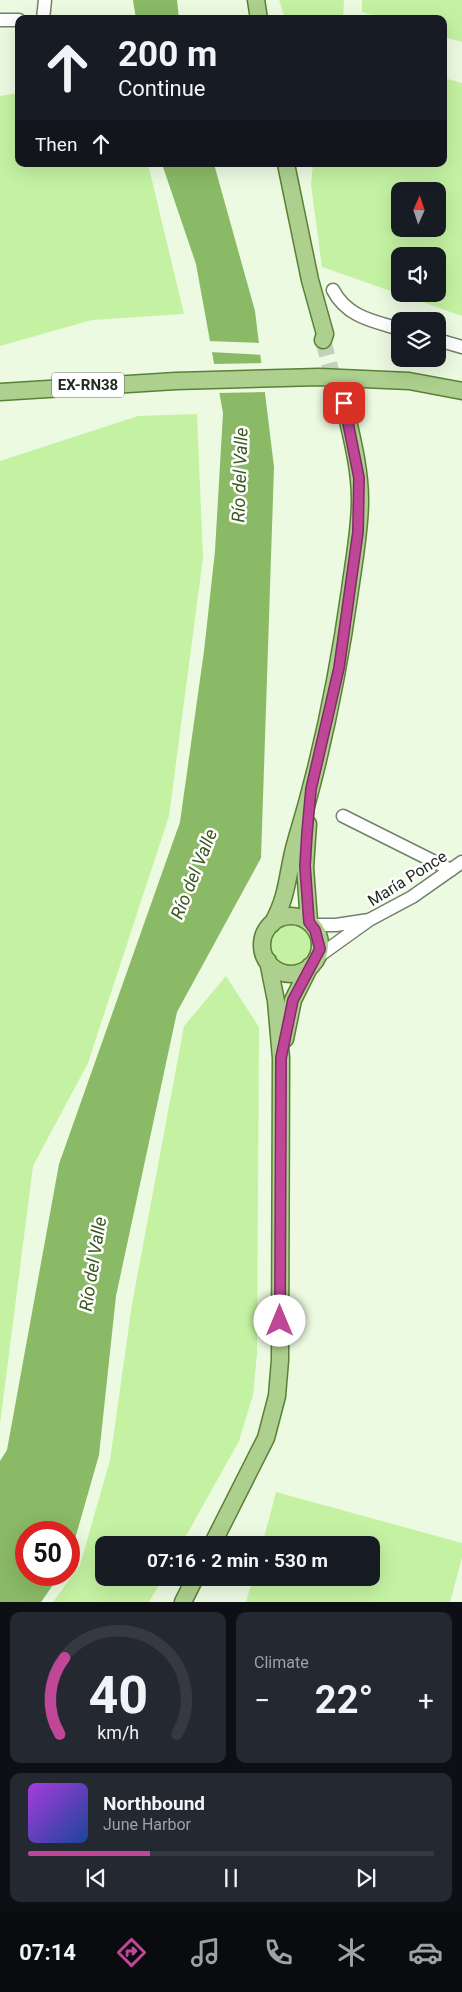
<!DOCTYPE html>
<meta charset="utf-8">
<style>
:root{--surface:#171b24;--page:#242831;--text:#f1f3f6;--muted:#9ea1a6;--line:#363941;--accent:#c04698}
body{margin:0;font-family:Roboto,sans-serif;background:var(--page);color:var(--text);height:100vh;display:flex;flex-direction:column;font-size:19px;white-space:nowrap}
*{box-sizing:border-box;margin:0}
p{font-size:16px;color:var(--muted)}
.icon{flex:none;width:28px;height:28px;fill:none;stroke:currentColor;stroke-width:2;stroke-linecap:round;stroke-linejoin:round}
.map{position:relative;height:1602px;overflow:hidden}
.details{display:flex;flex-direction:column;gap:10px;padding:10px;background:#0d0f14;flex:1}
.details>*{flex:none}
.banner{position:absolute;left:15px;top:15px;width:432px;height:152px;border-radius:10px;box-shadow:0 5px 20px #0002;background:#171b24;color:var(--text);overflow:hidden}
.needle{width:32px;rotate:3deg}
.fabs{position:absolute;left:391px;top:182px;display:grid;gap:10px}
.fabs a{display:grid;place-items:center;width:55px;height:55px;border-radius:10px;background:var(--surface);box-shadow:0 5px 20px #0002;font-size:25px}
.speed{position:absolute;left:15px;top:1521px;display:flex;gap:10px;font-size:25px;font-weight:700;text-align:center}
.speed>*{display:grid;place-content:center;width:65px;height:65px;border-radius:50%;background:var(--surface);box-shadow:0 5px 20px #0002;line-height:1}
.speed .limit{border:8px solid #d22;background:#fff;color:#111}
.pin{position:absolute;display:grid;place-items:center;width:42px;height:42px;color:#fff;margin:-21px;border-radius:10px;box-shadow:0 2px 8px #0006}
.me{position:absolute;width:55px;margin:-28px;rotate:0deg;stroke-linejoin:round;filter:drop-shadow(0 0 4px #0008)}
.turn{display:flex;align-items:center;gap:18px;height:105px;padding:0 20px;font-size:22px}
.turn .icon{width:65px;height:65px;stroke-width:2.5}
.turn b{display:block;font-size:35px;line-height:42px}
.then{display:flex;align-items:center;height:48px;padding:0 20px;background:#0003;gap:10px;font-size:19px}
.big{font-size:38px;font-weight:700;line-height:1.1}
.details .card{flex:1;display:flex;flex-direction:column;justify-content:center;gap:8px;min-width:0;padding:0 18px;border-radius:10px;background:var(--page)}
.details .dial{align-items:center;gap:0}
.dial svg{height:130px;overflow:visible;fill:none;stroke:var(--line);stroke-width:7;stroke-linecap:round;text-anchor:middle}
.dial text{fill:var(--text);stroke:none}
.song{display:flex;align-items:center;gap:15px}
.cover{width:60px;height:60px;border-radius:8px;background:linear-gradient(135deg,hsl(280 70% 55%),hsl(220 70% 35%))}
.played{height:5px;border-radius:2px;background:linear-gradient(90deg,var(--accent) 30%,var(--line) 30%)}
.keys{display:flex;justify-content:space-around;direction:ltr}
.heat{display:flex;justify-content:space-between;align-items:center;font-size:28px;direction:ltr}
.details .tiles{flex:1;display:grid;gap:10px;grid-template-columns:1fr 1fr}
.card:last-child{grid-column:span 2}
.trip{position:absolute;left:95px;top:1536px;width:285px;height:50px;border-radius:10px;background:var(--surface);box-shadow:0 5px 20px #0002;font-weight:700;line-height:50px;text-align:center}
.tabs{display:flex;height:80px;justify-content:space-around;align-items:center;background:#090b0e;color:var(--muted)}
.tabs .icon{width:35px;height:35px}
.tabs .selected{color:var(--accent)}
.tabs b{font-size:22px;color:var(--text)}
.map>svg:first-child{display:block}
.green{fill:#c4f2a2;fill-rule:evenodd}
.water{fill:#8aba65}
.pier{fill:#ecfae2}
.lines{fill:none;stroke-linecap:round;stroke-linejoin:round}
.major-tunnel{stroke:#c4d0bb;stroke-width:16;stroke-dasharray:16 8;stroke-linecap:butt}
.minor-casing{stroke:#73806b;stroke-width:15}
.major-casing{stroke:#598136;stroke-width:19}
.minor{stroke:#fff;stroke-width:12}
.major{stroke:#add08e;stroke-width:16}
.route-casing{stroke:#7d2e63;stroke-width:12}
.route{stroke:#c04698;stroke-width:9}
.labels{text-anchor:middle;stroke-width:5;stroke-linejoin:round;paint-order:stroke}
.shield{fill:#fff;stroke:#666963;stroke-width:1}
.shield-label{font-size:15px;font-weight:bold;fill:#242920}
.street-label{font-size:16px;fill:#242920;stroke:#fff}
.water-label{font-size:18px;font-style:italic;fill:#39581e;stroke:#fff}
</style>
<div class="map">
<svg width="462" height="1602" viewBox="0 0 462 1602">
<rect width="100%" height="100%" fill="#ecfae2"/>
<path class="green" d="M 279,0 L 344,0 L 343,19 L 285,19 Z
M 362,0 L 462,0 L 462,42 L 444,37 L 444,19 L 383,19 L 362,12 Z
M 444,78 L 462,83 L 462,316 L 322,267 L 311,185 L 313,164 L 444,164 ZM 438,191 L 438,229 L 400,229 L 400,191 ZM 438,256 L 438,294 L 400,294 L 400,256 Z
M 19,93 L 19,164 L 148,164 L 184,314 L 92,320 L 0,346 L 0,96 Z
M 197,414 L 203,558 L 169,816 L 88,1063 L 33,1166 L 0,1424 L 0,461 L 138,416 Z
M268 945a23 23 0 1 1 46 0a23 23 0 1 1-46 0Z
M 226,976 L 259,1027 L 257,1354 L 253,1395 L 239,1441 L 181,1545 L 104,1545 L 104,1578 L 163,1578 L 149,1602 L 53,1602 L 80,1565 L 110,1460 L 132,1304 L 184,1026 Z
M 276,1492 L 462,1543 L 462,1558 L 450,1602 L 246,1602 L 253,1578 L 371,1578 L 371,1545 L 262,1545 Z"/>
<path class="water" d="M 133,0 L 177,0 L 179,19 L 136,19 Z
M 162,164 L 214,164 L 255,311 L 274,467 L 261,858 L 177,1012 L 116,1296 L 99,1455 L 69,1560 L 69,1532 L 26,1532 L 26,1575 L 60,1575 L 41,1602 L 0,1602 L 0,1461 L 7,1450 L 59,1164 L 180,822 L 204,651 L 215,551 L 223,413 L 196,264 Z"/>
<path class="pier" d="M 207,341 L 261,343 L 263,355 L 210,352 Z
M 264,363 L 267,392 L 217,393 L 212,364 Z"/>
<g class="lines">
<path class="major-tunnel" d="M 323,340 L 338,397"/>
<g class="minor-casing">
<path id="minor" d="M 43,19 L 45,0
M 0,20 L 19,20
M 333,290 C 347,317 373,321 400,329
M 438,340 L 462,347
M 343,816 L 451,870
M 312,925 L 336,925 L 369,920
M 316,958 L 369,920 L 412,897 L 462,862"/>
</g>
<g class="major-casing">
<path id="major" d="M 256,0 L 259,19
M 286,164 L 310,280 L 325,334 L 323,340
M 0,392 L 176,381 L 319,377 L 409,381 L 462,391
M 308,824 L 305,867 L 309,922
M262 945a29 29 0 1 1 58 0a29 29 0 1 1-58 0Z
M 272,924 C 289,895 287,871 296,841 C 321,759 338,675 350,590 C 354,560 360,530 360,500 C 360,467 351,435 344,403 L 346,394
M 285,1039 L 293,1000 L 310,966
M 212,1545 L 266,1438 L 277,1396 L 280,1360 L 281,1058 L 276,1001 L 268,961
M 183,1602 L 195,1578"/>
</g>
<use href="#minor" class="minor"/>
<use href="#major" class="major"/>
</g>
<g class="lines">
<g class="route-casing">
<path id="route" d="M 280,1321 L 281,1058 L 293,1000 L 320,949 L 315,930 L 309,922 L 305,866 L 307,833 L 311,789 L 339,668 L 358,532 L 359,478 L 344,403"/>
</g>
<use href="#route" class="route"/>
</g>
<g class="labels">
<rect class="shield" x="52" y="372.5" width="72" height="25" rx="4"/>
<g class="shield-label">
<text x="88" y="390">EX-RN38</text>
</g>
<g class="street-label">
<text transform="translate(407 878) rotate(-32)" y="6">María Ponce</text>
</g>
<g class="water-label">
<text transform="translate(240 475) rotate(-88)" y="6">Río del Valle</text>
<text transform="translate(194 874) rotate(-68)" y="6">Río del Valle</text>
<text transform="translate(93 1264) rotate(-81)" y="6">Río del Valle</text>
</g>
</g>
</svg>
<div class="fabs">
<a><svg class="needle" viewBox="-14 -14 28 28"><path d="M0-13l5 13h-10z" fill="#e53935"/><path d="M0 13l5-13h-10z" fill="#9ea1a6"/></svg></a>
<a><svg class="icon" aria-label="sound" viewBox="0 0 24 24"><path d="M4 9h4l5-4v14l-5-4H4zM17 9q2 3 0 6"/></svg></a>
<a><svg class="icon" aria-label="layers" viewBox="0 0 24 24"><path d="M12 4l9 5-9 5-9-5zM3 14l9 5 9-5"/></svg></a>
</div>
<div class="speed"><div class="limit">50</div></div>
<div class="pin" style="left:344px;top:403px;background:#d93025"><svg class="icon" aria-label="arrive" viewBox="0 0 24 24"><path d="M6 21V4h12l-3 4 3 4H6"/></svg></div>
<svg class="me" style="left:280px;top:1321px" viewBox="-20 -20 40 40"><circle r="19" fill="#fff"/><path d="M0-13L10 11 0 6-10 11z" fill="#c04698"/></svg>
<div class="trip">07:16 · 2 min · 530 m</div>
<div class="banner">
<div class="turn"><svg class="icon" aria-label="ahead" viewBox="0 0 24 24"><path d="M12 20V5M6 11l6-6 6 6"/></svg><div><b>200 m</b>Continue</div></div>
<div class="then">Then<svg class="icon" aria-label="ahead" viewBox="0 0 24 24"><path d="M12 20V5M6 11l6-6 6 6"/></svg></div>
</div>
</div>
<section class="details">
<div class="tiles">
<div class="card dial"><svg viewBox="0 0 100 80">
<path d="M14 69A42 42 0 1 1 86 69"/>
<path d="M14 69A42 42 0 0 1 17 22" stroke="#c04698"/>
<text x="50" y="56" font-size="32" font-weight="700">40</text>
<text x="50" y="72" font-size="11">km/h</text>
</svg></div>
<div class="card"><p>Climate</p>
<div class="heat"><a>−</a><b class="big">22°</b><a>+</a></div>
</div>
<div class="card">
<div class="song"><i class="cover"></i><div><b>Northbound</b><p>June Harbor</p></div></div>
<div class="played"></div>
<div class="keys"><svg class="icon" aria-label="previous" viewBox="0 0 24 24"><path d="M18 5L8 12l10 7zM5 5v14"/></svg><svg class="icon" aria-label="pause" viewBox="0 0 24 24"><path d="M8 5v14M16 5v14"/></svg><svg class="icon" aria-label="next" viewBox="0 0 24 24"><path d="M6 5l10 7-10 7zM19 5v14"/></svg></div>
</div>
</div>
</section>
<nav class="tabs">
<b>07:14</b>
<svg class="icon selected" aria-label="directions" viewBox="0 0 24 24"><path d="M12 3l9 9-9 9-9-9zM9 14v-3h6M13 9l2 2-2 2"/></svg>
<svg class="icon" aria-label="music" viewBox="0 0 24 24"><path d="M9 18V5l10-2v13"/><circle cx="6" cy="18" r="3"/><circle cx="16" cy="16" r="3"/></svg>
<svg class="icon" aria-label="phone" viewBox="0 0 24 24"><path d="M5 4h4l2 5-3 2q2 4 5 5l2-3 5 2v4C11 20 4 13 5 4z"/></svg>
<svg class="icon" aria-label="climate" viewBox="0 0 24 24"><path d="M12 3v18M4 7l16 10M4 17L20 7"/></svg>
<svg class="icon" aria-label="car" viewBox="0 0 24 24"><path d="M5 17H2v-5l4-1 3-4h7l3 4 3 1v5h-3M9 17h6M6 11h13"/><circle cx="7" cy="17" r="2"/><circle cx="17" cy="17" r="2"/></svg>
</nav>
